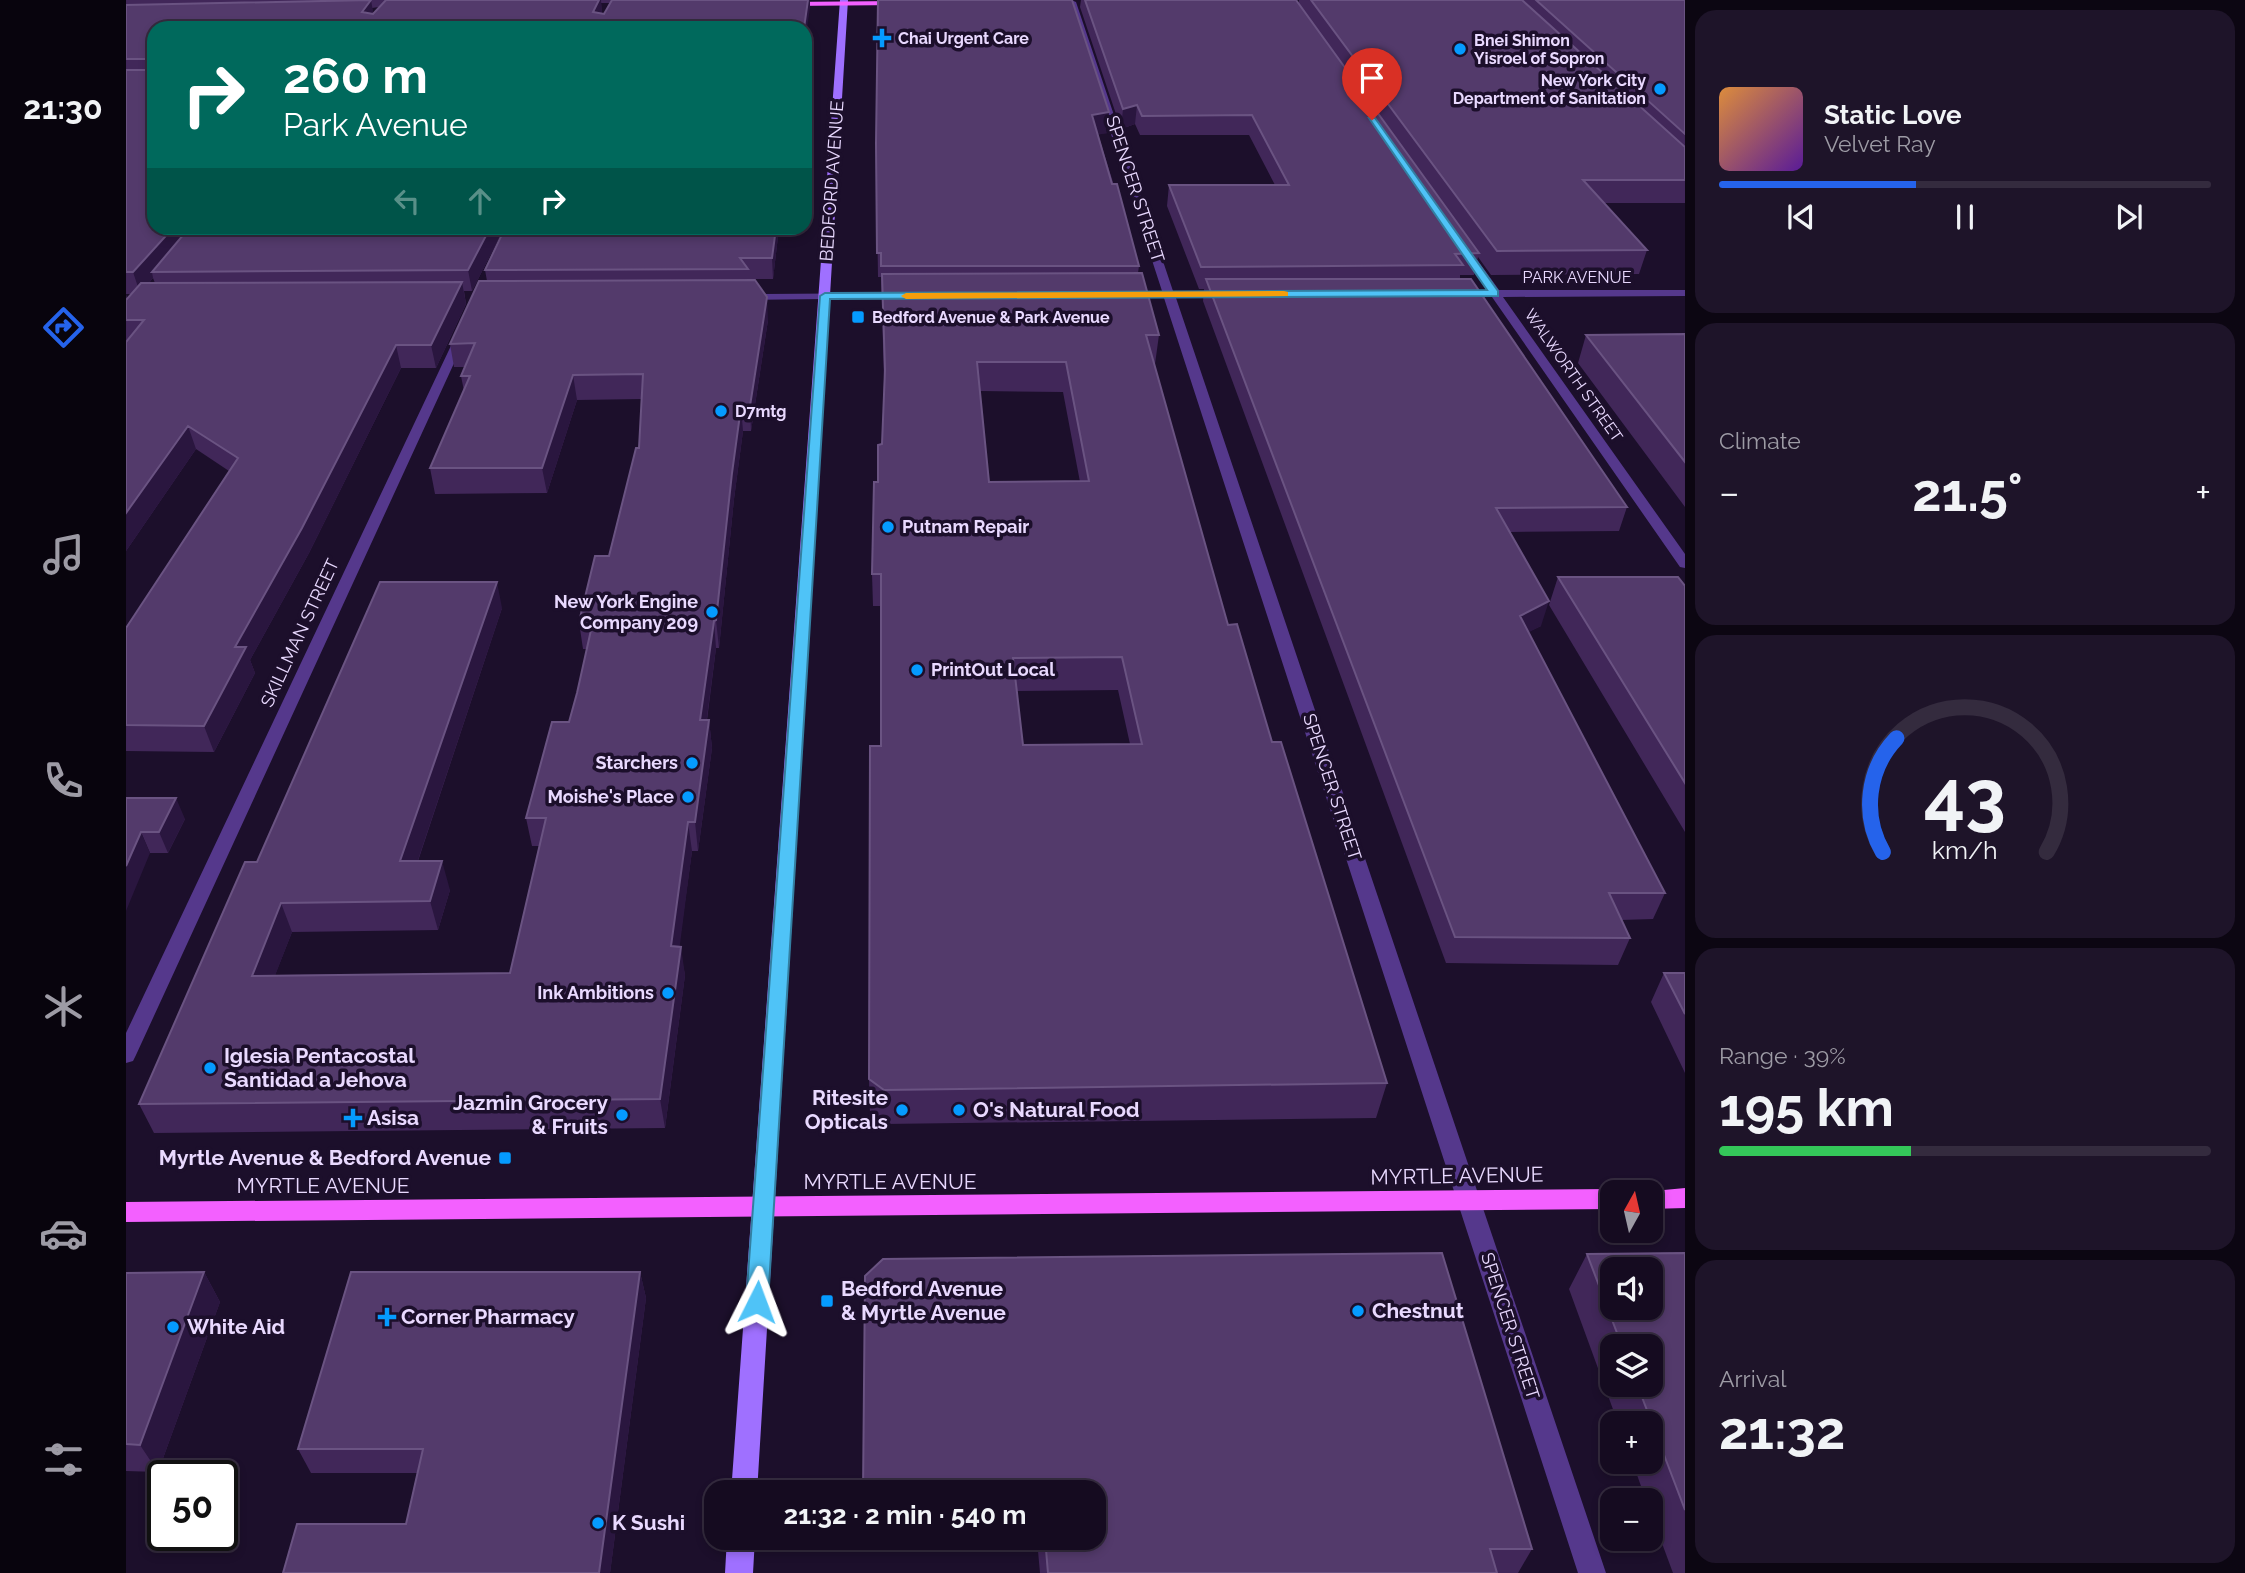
<!DOCTYPE html>
<meta charset="utf-8">
<style>
:root{--surface:#150b20;--page:#1e1429;--text:#f1f3f6;--muted:#9d9ba5;--line:#342b3e;--accent:#2563eb}
body{margin:0;font-family:Raleway,sans-serif;background:var(--page);color:var(--text);height:100vh;display:flex;flex-direction:column;font-size:26px;white-space:nowrap}
*{box-sizing:border-box;margin:0}
p{font-size:23px;color:var(--muted)}
.icon{flex:none;width:38px;height:38px;fill:none;stroke:currentColor;stroke-width:2;stroke-linecap:round;stroke-linejoin:round}
.map{position:relative;flex:1;overflow:hidden}
.side{display:flex;flex-direction:column;gap:10px;padding:10px;background:#0c0612;width:560px}
.side>*{flex:none}
.hud{position:absolute;left:21px;top:21px;width:665px;height:214px;border-radius:21px;box-shadow:0 4px 10px #0003,0 0 0 2px var(--line);background:#00695c;color:#fff;overflow:hidden}
.needle{width:46px;rotate:8deg}
.fabs{position:absolute;left:1474px;top:1180px;display:grid;gap:14px}
.fabs a{display:grid;place-items:center;width:63px;height:63px;border-radius:14px;background:var(--surface);box-shadow:0 4px 10px #0003,0 0 0 2px var(--line);font-size:35px}
.speed{position:absolute;left:21px;top:1460px;display:flex;gap:14px;font-size:35px;font-weight:700;text-align:center}
.speed>*{display:grid;place-content:center;width:91px;height:91px;border-radius:50%;background:var(--surface);box-shadow:0 4px 10px #0003,0 0 0 2px var(--line);line-height:1}
.speed .limit{border:4px solid #111;border-radius:10px;background:#fff;color:#111}
.pin{position:absolute;display:grid;place-items:center;width:60px;height:60px;color:#fff;margin:-72px -30px;border-radius:50% 50% 50% 0;rotate:-45deg;box-shadow:0 0 7px #0007}
.pin .icon{rotate:45deg}
.me{position:absolute;width:77px;margin:-38px;rotate:3deg;stroke-linejoin:round;filter:drop-shadow(0 0 5px #0008)}
.turn{display:flex;align-items:center;gap:24px;height:147px;padding:0 21px;font-size:32px}
.turn .icon{width:91px;height:91px;stroke-width:2.5}
.turn b{display:block;font-size:49px;line-height:60px}
.lanes{display:flex;align-items:center;height:66px;padding:0 21px;background:#0003;justify-content:center;gap:35px;direction:ltr}
.lanes .off{opacity:.35}
.big{font-size:52px;font-weight:700;line-height:1.1}
.side .tile{flex:1;display:flex;flex-direction:column;justify-content:center;gap:10px;min-width:0;padding:0 24px;border-radius:21px;background:var(--page)}
.side .dial{align-items:center;gap:0}
.dial svg{height:182px;overflow:visible;fill:none;stroke:var(--line);stroke-width:7;stroke-linecap:round;text-anchor:middle}
.dial text{fill:var(--text);stroke:none}
.song{display:flex;align-items:center;gap:21px}
.cover{width:84px;height:84px;border-radius:10px;background:linear-gradient(135deg,hsl(30 70% 55%),hsl(270 70% 35%))}
.played{height:7px;border-radius:4px;background:linear-gradient(90deg,var(--accent) 40%,var(--line) 40%)}
.keys{display:flex;justify-content:space-around;direction:ltr}
.heat{display:flex;justify-content:space-between;align-items:center;font-size:38px;direction:ltr}
.charge{height:10px;border-radius:5px;background:linear-gradient(90deg,#34c759 39%,var(--line) 0)}
.trip{position:absolute;left:578px;top:1480px;width:402px;height:70px;border-radius:21px;background:var(--surface);box-shadow:0 4px 10px #0003,0 0 0 2px var(--line);font-weight:700;line-height:70px;text-align:center}
main{display:flex;flex:1;min-height:0}
.tab-bar{display:flex;flex-direction:column;width:126px;justify-content:space-around;align-items:center;background:#08040d;color:var(--muted)}
.tab-bar .icon{width:49px;height:49px}
.tab-bar .on{color:var(--accent)}
.tab-bar b{font-size:32px;color:var(--text)}
.map>svg:first-child{display:block}
.lines{fill:none;stroke-linecap:round;stroke-linejoin:round}
.minor{fill:#55388c;fill-rule:evenodd}
.secondary{fill:#9f70ff;fill-rule:evenodd}
.primary{fill:#f360ff;fill-rule:evenodd}
.wall{fill:#412759;fill-rule:evenodd}
.shaded-wall{fill:#2a163f}
.building{fill:#533a6b;stroke:#6a5382;stroke-width:2;fill-rule:evenodd}
.route{fill:#4fc3f7;stroke:#337fa1;stroke-width:2}
.slow{fill:#f59e0b}
.poi-dot{fill:#059bff;stroke:#1c0f2b;stroke-width:2.5}
.labels{text-anchor:middle;stroke-width:7;stroke-linejoin:round;paint-order:stroke}
.far-poi-label{font-size:16px;font-weight:bold;fill:#e9d9ff;stroke:#1c0f2b;text-anchor:start}
.far-street-label{font-size:16px;fill:#e9d9ff;stroke:#1c0f2b}
.street-label{font-size:18px;fill:#e9d9ff;stroke:#1c0f2b}
.poi-label{font-size:18px;font-weight:bold;fill:#e9d9ff;stroke:#1c0f2b;text-anchor:end}
.near-poi-label{font-size:21px;font-weight:bold;fill:#e9d9ff;stroke:#1c0f2b;text-anchor:start}
.near-street-label{font-size:21px;fill:#e9d9ff;stroke:#1c0f2b}
</style>
<main>
<nav class="tab-bar">
<b>21:30</b>
<svg class="icon on" aria-label="directions" viewBox="0 0 24 24"><path d="M12 3l9 9-9 9-9-9zM9 14v-3h6M13 9l2 2-2 2"/></svg>
<svg class="icon" aria-label="music" viewBox="0 0 24 24"><path d="M9 18V5l10-2v13"/><circle cx="6" cy="18" r="3"/><circle cx="16" cy="16" r="3"/></svg>
<svg class="icon" aria-label="phone" viewBox="0 0 24 24"><path d="M5 4h4l2 5-3 2q2 4 5 5l2-3 5 2v4C11 20 4 13 5 4z"/></svg>
<svg class="icon" aria-label="climate" viewBox="0 0 24 24"><path d="M12 3v18M4 7l16 10M4 17L20 7"/></svg>
<svg class="icon" aria-label="car" viewBox="0 0 24 24"><path d="M5 17H2v-5l4-1 3-4h7l3 4 3 1v5h-3M9 17h6M6 11h13"/><circle cx="7" cy="17" r="2"/><circle cx="17" cy="17" r="2"/></svg>
<svg class="icon" aria-label="filters" viewBox="0 0 24 24"><path d="M4 7h16M4 17h16"/><circle cx="9" cy="7" r="2"/><circle cx="15" cy="17" r="2"/></svg>
</nav>
<div class="map">
<svg width="1559" height="1573" viewBox="0 0 1559 1573">
<rect width="100%" height="100%" fill="#1c0f2b"/>
<g class="lines">
<path class="minor" d="M 945,0 L 950,2 L 1047,291 L 1099,291 L 1105,294 L 1099,297 L 1050,298 L 1480,1573 L 1452,1573 L 1038,298 L 997,298 L 991,295 L 997,292 L 1036,291 L 942,2 Z
M 1338,246 L 1342,247 L 1373,290 L 1559,290 L 1559,296 L 1377,297 L 1559,554 L 1559,568 L 1554,567 L 1366,297 L 1333,297 L 1327,294 L 1333,291 L 1362,291 L 1333,249 Z
M 777,293 L 783,296 L 781,298 L 619,300 L 613,297 L 619,294 Z
M 331,333 L 341,335 L 10,1055 L 7,1061 L 0,1063 L 0,1033 Z"/>
<path class="secondary" d="M 714,0 L 722,0 L 631,1493 L 605,1493 Z
M 601,1538 L 629,1538 L 627,1573 L 599,1573 Z"/>
<path class="primary" d="M 773,1 L 776,5 L 661,6 L 657,4 L 661,2 Z
M 1559,1188 L 1559,1208 L 1524,1209 L 1524,1192 L 1517,1192 Z
M 1486,1189 L 1493,1192 L 1486,1192 L 1486,1209 L 0,1222 L 0,1202 Z"/>
</g>
<path class="wall" d="M 0,0 L 684,0 L 684,8 L 28,28 L 28,228 L 378,228 L 346,291 L 338,291 L 340,304 L 310,368 L 275,368 L 183,553 L 124,660 L 129,673 L 88,752 L 0,751 L 0,628 L 103,471 L 70,449 L 0,551 L 0,294 L 1,299 L 6,294 L 0,294 ZM 475,3 L 484,3 L 478,14 L 476,14 ZM 253,7 L 247,13 L 246,8 ZM 27,278 L 29,283 L 23,283 Z
M 955,0 L 1170,0 L 1173,4 L 1173,0 L 1559,0 L 1559,203 L 1478,203 L 1521,250 L 1513,274 L 1365,275 L 1352,257 L 1348,275 L 1334,275 L 1334,279 L 1501,507 L 1493,531 L 1384,532 L 1415,626 L 1402,632 L 1539,893 L 1527,919 L 1495,920 L 1504,938 L 1492,965 L 1320,963 L 1077,301 L 1078,289 L 1073,289 L 1041,206 L 1043,185 L 1149,185 L 1123,135 L 1014,135 L 1009,124 L 995,129 L 954,7 Z
M 982,133 L 972,134 L 1013,266 L 1012,273 L 1033,335 L 1029,364 L 1028,364 L 1102,625 L 1146,742 L 1261,1083 L 1250,1118 L 758,1124 L 744,1114 L 743,1079 L 755,746 L 755,606 L 747,606 L 746,574 L 752,482 L 756,444 L 758,380 L 755,277 L 752,277 L 750,143 ZM 854,391 L 937,392 L 954,482 L 863,482 ZM 992,690 L 1004,744 L 897,745 L 891,691 Z
M 653,228 L 647,279 L 622,279 L 642,320 L 625,431 L 617,431 L 608,499 L 593,648 L 590,648 L 581,720 L 583,720 L 586,748 L 572,851 L 566,851 L 553,946 L 559,975 L 539,1128 L 28,1133 L 13,1104 L 131,862 L 376,608 L 292,861 L 324,890 L 312,930 L 166,932 L 149,975 L 384,973 L 413,846 L 406,846 L 400,818 L 443,722 L 451,693 L 461,649 L 457,649 L 453,622 L 483,556 L 513,448 L 516,399 L 451,400 L 421,493 L 309,494 L 304,468 L 338,391 L 335,376 L 339,367 L 328,367 L 324,344 L 361,281 L 359,270 Z
M 1559,334 L 1559,507 L 1452,363 L 1460,335 Z
M 1432,577 L 1559,586 L 1559,832 L 1423,605 Z
M 0,798 L 59,819 L 42,853 L 24,853 Z
M 1538,973 L 1559,973 L 1559,1073 L 1525,1002 Z
M 1559,1253 L 1559,1573 L 1547,1573 L 1524,1511 L 1524,1500 L 1520,1500 L 1506,1461 L 1524,1461 L 1524,1423 L 1492,1423 L 1443,1289 L 1461,1254 ZM 1486,1346 L 1524,1346 L 1524,1384 L 1486,1384 Z
M 78,1272 L 94,1302 L 32,1472 L 0,1471 L 0,1273 Z
M 514,1272 L 520,1298 L 484,1573 L 157,1573 L 280,1524 L 291,1473 L 185,1473 L 172,1449 Z
M 738,1538 L 968,1538 L 1406,1549 L 1392,1573 L 914,1573 L 912,1551 L 738,1552 Z"/>
<path class="shaded-wall" d="M 245,0 L 248,17 L 236,12 Z
M 473,0 L 475,0 L 476,12 L 469,28 L 467,12 Z
M 682,0 L 684,0 L 684,8 L 679,41 L 679,28 L 678,28 Z
M 1011,105 L 1009,124 L 995,129 L 997,109 Z
M 983,112 L 982,133 L 964,136 L 966,115 Z
M 47,228 L 71,228 L 26,272 L 27,278 L 14,293 L 7,272 Z
M 364,228 L 378,228 L 346,291 L 342,270 Z
M 650,228 L 653,228 L 647,279 L 646,258 Z
M 336,282 L 340,304 L 310,368 L 305,345 Z
M 641,297 L 642,320 L 625,431 L 624,406 Z
M 270,345 L 275,368 L 183,553 L 124,660 L 129,673 L 88,752 L 78,726 L 109,647 Z
M 447,375 L 451,400 L 421,493 L 416,468 Z
M 615,407 L 617,431 L 608,499 L 593,648 L 590,620 L 606,473 Z
M 62,426 L 70,449 L 0,551 L 0,513 Z
M 371,582 L 376,608 L 282,890 L 274,861 Z
M 1423,601 L 1415,626 L 1386,641 L 1394,616 Z
M 588,621 L 590,648 L 577,748 L 574,720 Z
M 583,720 L 586,748 L 572,851 L 569,822 Z
M 50,798 L 59,819 L 42,853 L 33,832 Z
M 562,822 L 566,851 L 550,975 L 545,946 Z
M 15,832 L 24,853 L 0,911 L 0,866 Z
M 316,861 L 324,890 L 312,930 L 304,901 Z
M 155,903 L 166,932 L 138,1004 L 126,976 Z
M 555,947 L 559,975 L 539,1128 L 534,1099 Z
M 78,1272 L 94,1302 L 32,1472 L 14,1445 Z
M 514,1272 L 520,1298 L 484,1573 L 473,1573 Z"/>
<path class="building" d="M 245,0 L 236,12 L 247,14 L 260,0 L 473,0 L 467,12 L 478,14 L 486,0 L 682,0 L 678,28 L 28,28 L 28,228 L 47,228 L 7,272 L 0,272 L 0,70 L 23,70 L 25,67 L 23,59 L 0,59 L 0,5 Z
M 752,0 L 946,0 L 983,112 L 966,115 L 986,184 L 991,184 L 1013,266 L 755,266 L 755,253 L 751,253 L 750,143 Z
M 959,0 L 1170,0 L 1353,253 L 1329,254 L 1337,265 L 1075,267 L 1043,185 L 1163,185 L 1126,115 L 1016,116 L 1011,105 L 997,109 Z
M 1185,0 L 1396,0 L 1559,147 L 1559,180 L 1457,180 L 1521,250 L 1371,251 Z
M 1410,0 L 1559,0 L 1559,134 Z
M 63,228 L 364,228 L 342,270 L 26,272 Z
M 379,228 L 650,228 L 646,258 L 614,258 L 622,269 L 359,270 Z
M 1016,273 L 1033,335 L 1020,335 L 1102,625 L 1111,624 L 1146,742 L 1155,742 L 1261,1083 L 758,1090 L 743,1079 L 744,746 L 755,746 L 755,574 L 746,574 L 748,482 L 752,482 L 752,445 L 756,444 L 759,370 L 756,274 ZM 851,362 L 940,362 L 963,481 L 863,482 ZM 996,657 L 1016,744 L 897,745 L 887,658 Z
M 1080,279 L 1345,279 L 1501,507 L 1370,508 L 1423,601 L 1394,616 L 1539,893 L 1483,893 L 1504,938 L 1329,937 Z
M 629,280 L 641,297 L 624,406 L 615,407 L 606,473 L 590,620 L 588,621 L 574,720 L 583,720 L 569,822 L 562,822 L 545,946 L 555,947 L 534,1099 L 13,1104 L 119,862 L 131,862 L 254,582 L 371,582 L 274,861 L 316,861 L 304,901 L 155,903 L 126,976 L 384,973 L 420,818 L 400,818 L 426,722 L 443,722 L 451,693 L 467,621 L 453,622 L 469,556 L 483,556 L 510,448 L 513,448 L 517,374 L 447,375 L 416,468 L 304,468 L 344,376 L 335,376 L 349,343 L 324,344 L 353,281 Z
M 336,282 L 305,345 L 270,345 L 176,528 L 109,647 L 120,647 L 78,726 L 0,725 L 0,628 L 112,458 L 62,426 L 0,513 L 0,342 L 18,320 L 0,320 L 0,300 L 15,283 Z
M 1559,334 L 1559,462 L 1460,335 Z
M 1432,577 L 1552,577 L 1559,586 L 1559,783 Z
M 0,798 L 50,798 L 33,832 L 15,832 L 0,866 Z
M 1538,973 L 1559,973 L 1559,1014 Z
M 1316,1253 L 1406,1549 L 1364,1549 L 1371,1573 L 922,1573 L 919,1538 L 968,1538 L 968,1493 L 737,1493 L 739,1276 L 757,1259 Z
M 1559,1253 L 1559,1510 L 1511,1384 L 1524,1384 L 1524,1346 L 1496,1346 L 1461,1254 ZM 1486,1269 L 1524,1269 L 1524,1307 L 1486,1307 Z
M 78,1272 L 14,1445 L 0,1444 L 0,1273 Z
M 225,1272 L 514,1272 L 473,1573 L 157,1573 L 171,1524 L 280,1524 L 297,1449 L 172,1449 Z"/>
<path class="route" d="M 1243,118 L 1249,118 L 1372,291 L 1372,296 L 704,299 L 642,1302 L 639,1309 L 631,1312 L 623,1309 L 620,1302 L 694,296 L 699,293 L 1361,290 Z"/>
<path class="slow" d="M 1158,291 L 1162,292 L 1162,296 L 780,299 L 775,296 L 780,293 Z"/>
<g class="poi-dot">
<path d="M752.5 27.5h7v7h7v7h-7v7h-7v-7h-7v-7h7z"/>
<circle cx="1334" cy="49" r="7"/>
<circle cx="1534" cy="89" r="7"/>
<rect x="725" y="310" width="14" height="14" rx="3.5"/>
<circle cx="595" cy="411" r="7"/>
<circle cx="762" cy="527" r="7"/>
<circle cx="586" cy="612" r="7"/>
<circle cx="791" cy="670" r="7"/>
<circle cx="566" cy="763" r="7"/>
<circle cx="562" cy="797" r="7"/>
<circle cx="542" cy="993" r="7"/>
<circle cx="84" cy="1068" r="7"/>
<circle cx="776" cy="1110" r="7"/>
<circle cx="833" cy="1110" r="7"/>
<circle cx="496" cy="1115" r="7"/>
<path d="M223.5 1107.5h7v7h7v7h-7v7h-7v-7h-7v-7h7z"/>
<rect x="372" y="1151" width="14" height="14" rx="3.5"/>
<rect x="694" y="1294" width="14" height="14" rx="3.5"/>
<circle cx="1232" cy="1311" r="7"/>
<path d="M257.5 1306.5h7v7h7v7h-7v7h-7v-7h-7v-7h7z"/>
<circle cx="47" cy="1327" r="7"/>
<circle cx="472" cy="1523" r="7"/>
</g>
<g class="labels">
<g class="far-poi-label">
<text x="772" y="44">Chai Urgent Care</text>
<text x="1348" y="46">Bnei Shimon<tspan x="1348" dy="18">Yisroel of Sopron</tspan></text>
<text x="1520" y="86" text-anchor="end">New York City<tspan x="1520" dy="18">Department of Sanitation</tspan></text>
<text x="746" y="323">Bedford Avenue &amp; Park Avenue</text>
<text x="609" y="417">D7mtg</text>
</g>
<g class="far-street-label">
<text x="1451" y="283">PARK AVENUE</text>
<text transform="translate(1448 375) rotate(55)" y="6">WALWORTH STREET</text>
</g>
<g class="street-label">
<text transform="translate(706 181) rotate(-86)" y="6">BEDFORD AVENUE</text>
<text transform="translate(1009 189) rotate(72)" y="6">SPENCER STREET</text>
<text transform="translate(174 633) rotate(-65)" y="6">SKILLMAN STREET</text>
<text transform="translate(1206 787) rotate(72)" y="6">SPENCER STREET</text>
<text transform="translate(1384 1326) rotate(72)" y="6">SPENCER STREET</text>
</g>
<g class="poi-label">
<text x="776" y="533" text-anchor="start">Putnam Repair</text>
<text x="572" y="608">New York Engine<tspan x="572" dy="21">Company 209</tspan></text>
<text x="805" y="676" text-anchor="start">PrintOut Local</text>
<text x="552" y="769">Starchers</text>
<text x="548" y="803">Moishe's Place</text>
<text x="528" y="999">Ink Ambitions</text>
</g>
<g class="near-poi-label">
<text x="98" y="1063">Iglesia Pentacostal<tspan x="98" dy="24">Santidad a Jehova</tspan></text>
<text x="762" y="1105" text-anchor="end">Ritesite<tspan x="762" dy="24">Opticals</tspan></text>
<text x="482" y="1110" text-anchor="end">Jazmin Grocery<tspan x="482" dy="24">&amp; Fruits</tspan></text>
<text x="847" y="1117">O's Natural Food</text>
<text x="241" y="1125">Asisa</text>
<text x="365" y="1165" text-anchor="end">Myrtle Avenue &amp; Bedford Avenue</text>
<text x="715" y="1296">Bedford Avenue<tspan x="715" dy="24">&amp; Myrtle Avenue</tspan></text>
<text x="1246" y="1318">Chestnut</text>
<text x="275" y="1324">Corner Pharmacy</text>
<text x="61" y="1334">White Aid</text>
<text x="486" y="1530">K Sushi</text>
</g>
<g class="near-street-label">
<text transform="translate(1331 1176) rotate(-1)" y="7">MYRTLE AVENUE</text>
<text x="764" y="1189">MYRTLE AVENUE</text>
<text x="197" y="1193">MYRTLE AVENUE</text>
</g>
</g>
</svg>
<div class="fabs">
<a><svg class="needle" viewBox="-14 -14 28 28"><path d="M0-13l5 13h-10z" fill="#e53935"/><path d="M0 13l5-13h-10z" fill="#9d9ba5"/></svg></a>
<a><svg class="icon" aria-label="sound" viewBox="0 0 24 24"><path d="M4 9h4l5-4v14l-5-4H4zM17 9q2 3 0 6"/></svg></a>
<a><svg class="icon" aria-label="layers" viewBox="0 0 24 24"><path d="M12 4l9 5-9 5-9-5zM3 14l9 5 9-5"/></svg></a>
<a>+</a>
<a>−</a>
</div>
<div class="speed"><div class="limit">50</div></div>
<div class="pin" style="left:1246px;top:120px;background:#d93025"><svg class="icon" aria-label="arrive" viewBox="0 0 24 24"><path d="M6 21V4h12l-3 4 3 4H6"/></svg></div>
<svg class="me" style="left:631px;top:1302px" viewBox="-20 -20 40 40"><path d="M0-17L14 15 0 8-14 15z" fill="#4fc3f7" stroke="#fff" stroke-width="4"/></svg>
<div class="trip">21:32 · 2 min · 540 m</div>
<div class="hud">
<div class="turn"><svg class="icon" aria-label="right" viewBox="0 0 24 24"><path d="M7 20v-9h11M14 6l5 5-5 5"/></svg><div><b>260 m</b>Park Avenue</div></div>
<div class="lanes"><svg class="icon off" aria-label="left" viewBox="0 0 24 24"><path d="M17 20v-9H6M10 6l-5 5 5 5"/></svg><svg class="icon off" aria-label="ahead" viewBox="0 0 24 24"><path d="M12 20V5M6 11l6-6 6 6"/></svg><svg class="icon" aria-label="right" viewBox="0 0 24 24"><path d="M7 20v-9h11M14 6l5 5-5 5"/></svg></div>
</div>
</div>
<section class="side">
<div class="tile">
<div class="song"><i class="cover"></i><div><b>Static Love</b><p>Velvet Ray</p></div></div>
<div class="played"></div>
<div class="keys"><svg class="icon" aria-label="previous" viewBox="0 0 24 24"><path d="M18 5L8 12l10 7zM5 5v14"/></svg><svg class="icon" aria-label="pause" viewBox="0 0 24 24"><path d="M8 5v14M16 5v14"/></svg><svg class="icon" aria-label="next" viewBox="0 0 24 24"><path d="M6 5l10 7-10 7zM19 5v14"/></svg></div>
</div>
<div class="tile"><p>Climate</p>
<div class="heat"><a>−</a><b class="big">21.5°</b><a>+</a></div>
</div>
<div class="tile dial"><svg viewBox="0 0 100 80">
<path d="M14 69A42 42 0 1 1 86 69"/>
<path d="M14 69A42 42 0 0 1 20 19" stroke="#2563eb"/>
<text x="50" y="56" font-size="32" font-weight="700">43</text>
<text x="50" y="72" font-size="11">km/h</text>
</svg></div>
<div class="tile"><p>Range · 39%</p><b class="big">195 km</b><div class="charge"></div></div>
<div class="tile"><p>Arrival</p><b class="big">21:32</b></div>
</section>
</main>
